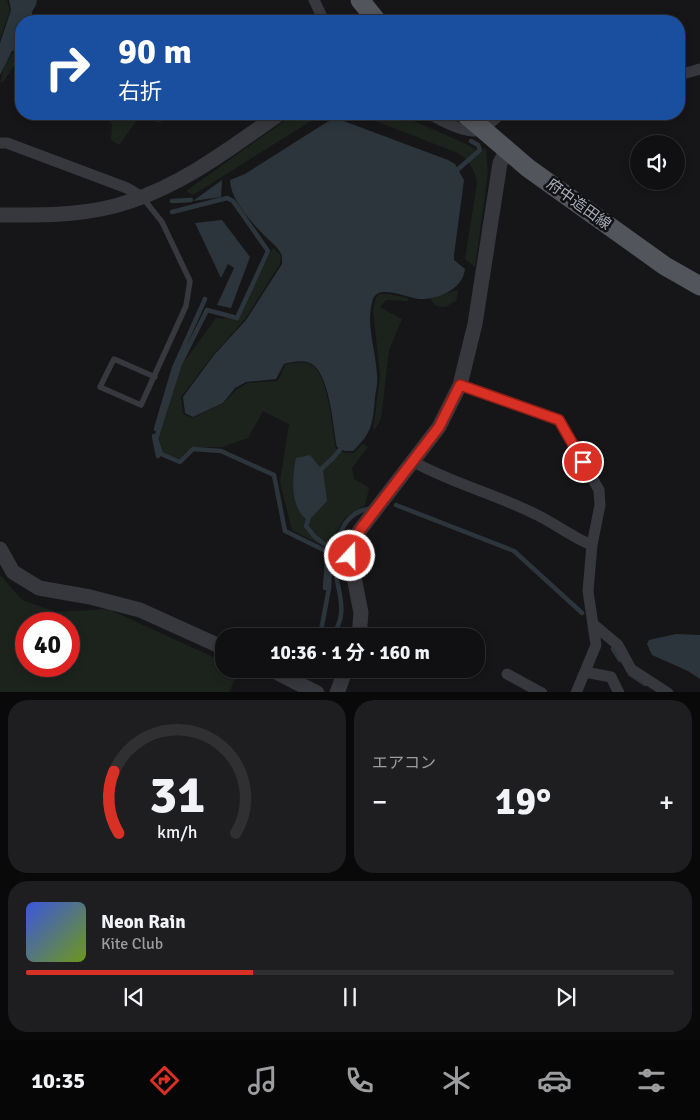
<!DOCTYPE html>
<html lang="ja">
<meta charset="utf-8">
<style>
:root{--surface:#101012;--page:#1e1e20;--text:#f1f3f6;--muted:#9c9d9f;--line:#303032;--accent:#d93025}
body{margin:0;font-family:Signika,"Noto Sans JP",sans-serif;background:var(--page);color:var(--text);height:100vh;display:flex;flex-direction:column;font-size:19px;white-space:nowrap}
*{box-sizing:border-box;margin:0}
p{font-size:16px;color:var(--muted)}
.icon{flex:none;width:28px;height:28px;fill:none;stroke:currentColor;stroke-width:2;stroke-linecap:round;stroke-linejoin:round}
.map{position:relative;height:692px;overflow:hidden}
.side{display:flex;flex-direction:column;gap:8px;padding:8px;background:#09090a;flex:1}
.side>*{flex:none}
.hud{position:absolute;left:15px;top:15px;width:670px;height:105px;border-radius:20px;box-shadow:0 2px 8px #0003,0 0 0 1px var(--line);background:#1a4fa0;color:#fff;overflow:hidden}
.controls{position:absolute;left:630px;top:135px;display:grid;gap:10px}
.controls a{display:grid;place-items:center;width:55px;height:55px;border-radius:50%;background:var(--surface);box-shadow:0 2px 8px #0003,0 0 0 1px var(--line);font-size:25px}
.speed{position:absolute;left:15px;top:612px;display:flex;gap:10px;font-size:25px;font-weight:700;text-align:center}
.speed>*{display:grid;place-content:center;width:65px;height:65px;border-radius:50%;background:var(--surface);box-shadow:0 2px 8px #0003,0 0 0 1px var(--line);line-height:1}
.speed .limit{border:8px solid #d22;background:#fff;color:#111}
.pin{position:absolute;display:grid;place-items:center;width:42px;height:42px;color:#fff;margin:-21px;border:2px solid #fff;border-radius:50%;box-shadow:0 1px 5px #0007}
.me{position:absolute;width:55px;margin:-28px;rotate:21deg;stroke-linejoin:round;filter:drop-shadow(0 0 4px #0008)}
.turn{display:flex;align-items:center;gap:18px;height:105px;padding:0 20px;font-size:22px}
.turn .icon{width:65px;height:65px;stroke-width:2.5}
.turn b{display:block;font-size:35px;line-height:42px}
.big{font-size:38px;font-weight:700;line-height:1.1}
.side .tile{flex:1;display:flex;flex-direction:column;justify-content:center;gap:8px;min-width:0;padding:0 18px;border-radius:20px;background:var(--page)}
.side .dial{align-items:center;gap:0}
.dial svg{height:130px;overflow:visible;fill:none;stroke:var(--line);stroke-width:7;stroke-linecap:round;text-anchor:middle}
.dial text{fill:var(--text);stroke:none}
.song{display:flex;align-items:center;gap:15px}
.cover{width:60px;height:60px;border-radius:8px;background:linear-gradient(135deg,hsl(230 70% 55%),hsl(80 70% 35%))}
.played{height:5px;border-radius:2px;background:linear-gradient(90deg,var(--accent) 35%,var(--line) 35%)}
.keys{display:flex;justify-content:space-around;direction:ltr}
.heat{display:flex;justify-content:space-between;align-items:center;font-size:28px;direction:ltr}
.side .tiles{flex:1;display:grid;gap:8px;grid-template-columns:1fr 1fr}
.tile:last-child{grid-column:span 2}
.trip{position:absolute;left:215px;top:628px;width:270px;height:50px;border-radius:20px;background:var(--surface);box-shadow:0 2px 8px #0003,0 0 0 1px var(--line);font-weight:700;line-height:50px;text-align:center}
.tab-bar{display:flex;height:80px;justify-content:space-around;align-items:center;background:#060607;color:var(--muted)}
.tab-bar .icon{width:35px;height:35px}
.tab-bar .current{color:var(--accent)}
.tab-bar b{font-size:22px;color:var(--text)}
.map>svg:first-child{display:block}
.green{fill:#1c231d;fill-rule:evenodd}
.water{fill:#2c353c}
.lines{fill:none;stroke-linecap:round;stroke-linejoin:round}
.stream{stroke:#2c353c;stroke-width:4.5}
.service{stroke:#37383d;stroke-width:5.5}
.minor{stroke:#37383d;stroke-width:11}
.tertiary{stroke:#37383d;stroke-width:15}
.primary{stroke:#53555c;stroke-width:19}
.route-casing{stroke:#8d1f18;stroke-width:12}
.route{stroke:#d93025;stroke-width:9}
.labels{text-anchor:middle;stroke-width:5;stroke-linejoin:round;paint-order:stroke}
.street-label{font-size:15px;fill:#a8adb8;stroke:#111113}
</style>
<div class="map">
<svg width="700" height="693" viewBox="0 0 700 693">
<rect width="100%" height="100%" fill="#161618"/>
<path class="green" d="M 0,0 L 7,0 L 10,10 L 0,39 Z
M 13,53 L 21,53 L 21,67 L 14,66 L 4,81 L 0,83 L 5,64 Z
M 96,114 L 161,114 L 161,123 L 140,116 L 119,145 L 111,140 L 112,124 L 104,115 Z
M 294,114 L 322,114 L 193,195 L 186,191 Z
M 357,114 L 398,114 L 466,144 L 481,153 L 484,148 L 486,150 L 488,173 L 475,267 L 465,259 L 477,183 C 475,170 469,160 458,153 Z
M 273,248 L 281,256 L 280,264 L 245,319 L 213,355 L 181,397 L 183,414 L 193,418 L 224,403 L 236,390 L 247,383 L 277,381 L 281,376 L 285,365 C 292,363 301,361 308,363 C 329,370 332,429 336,449 L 346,453 L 354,453 L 363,444 L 368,447 L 352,468 L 354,479 L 365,485 L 369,489 L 365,505 L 344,519 L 335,535 L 345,549 L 343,553 L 339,554 L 292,530 L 280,482 L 289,424 L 263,411 L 248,438 L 222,447 L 192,447 L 180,459 L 162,453 L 158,440 L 181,366 L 216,318 L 237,319 Z
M 457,290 L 458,291 L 456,301 L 445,307 L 436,306 L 430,299 Z
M 380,294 L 388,294 L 408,298 L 408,301 L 386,300 L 380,307 L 402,319 L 389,350 L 381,419 L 373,432 L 380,376 L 373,310 L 376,297 Z
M 0,575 L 22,600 L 56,612 L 108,609 L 224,662 L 224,669 L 240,669 L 229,692 L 0,692 ZM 26,624 L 69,624 L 69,666 L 26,666 Z"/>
<path class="water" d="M 9,0 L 37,0 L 36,5 L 32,12 L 33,21 L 21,21 L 21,51 L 12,51 L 0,75 L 0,43 L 11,10 Z
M 334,120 L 341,120 L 448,160 L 455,164 L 464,180 L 454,255 L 454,260 L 465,269 C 463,289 438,300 419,299 C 407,298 379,284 373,299 C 365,324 376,350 377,375 C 378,382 376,390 375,397 C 373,423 372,433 353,451 L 345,451 L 337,447 C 333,428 330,367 307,362 C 300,360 291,362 284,364 L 276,379 L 246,382 L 235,388 L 223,403 L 193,417 L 185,413 L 183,397 L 214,355 L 246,320 L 282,264 C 282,263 282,257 282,256 C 280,249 272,243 267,238 C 252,223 231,201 230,180 L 245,174 L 327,122 Z
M 222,180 L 221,197 L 193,201 Z
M 222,220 L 250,257 L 231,308 L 217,305 L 234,268 L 228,264 L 221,278 L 195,223 Z
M 310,455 L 323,471 L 327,501 L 312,517 L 306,519 C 290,506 292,477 296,458 Z
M 676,634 L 700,635 L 700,679 L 688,671 L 652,655 L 647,644 L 649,640 Z"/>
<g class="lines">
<path class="stream" d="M 456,171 L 480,150 L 478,145 L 471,141
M 172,201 L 191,200
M 172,212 L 227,198 L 233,201 L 268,251 L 237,318 L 207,310 L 179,366 L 156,439 L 161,454 L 180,462 L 193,449 L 221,451 L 274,475 L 285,531 L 328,552 L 325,588
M 156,429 L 174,368 L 205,299
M 154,436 L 158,456
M 318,472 L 333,458 L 343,446
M 396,505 L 514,551 L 582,613
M 310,514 L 306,526 L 315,537 L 331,549 L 329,588 L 320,636
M 334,636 C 336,629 341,621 341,614 C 343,601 338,588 336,575 C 332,550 339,514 368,509
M 613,649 L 620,660
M 305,669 L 307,673
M 630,674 L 645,684"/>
<path class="service" d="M 142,197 L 162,222 L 190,281 L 186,306 L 141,405 L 100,387 L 114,359 L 155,377"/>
<path class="minor" d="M 314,0 L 324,21
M 679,75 L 700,69
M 428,114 C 443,120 469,138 485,128 C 492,123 496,115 504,114
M 0,143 L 7,143 L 127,188 L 142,197
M 460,385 L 559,420 L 599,490 L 600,505 L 592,545 L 588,591 L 596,645 L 576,693
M 412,461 C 451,483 495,494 535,514 C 555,523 571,537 592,545
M 593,624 L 618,645 L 631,669 L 668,693
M 585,672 L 611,677 L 619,693
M 507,674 L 542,693"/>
<path class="tertiary" d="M 0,215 C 43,215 87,216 128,202 C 184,184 232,147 279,114
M 0,549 L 13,572 L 39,588 L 90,597 L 140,610 L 224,648
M 359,636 L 361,613 L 350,556 L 352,544 L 360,530 L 439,427 L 460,385 L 475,324 L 500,163 L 507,150
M 270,669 L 317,693
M 337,693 L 346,669"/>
<path class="primary" d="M 360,0 L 377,21
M 465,114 L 528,168 L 665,266 L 700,286"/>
</g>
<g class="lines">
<g class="route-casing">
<path id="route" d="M 350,556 L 352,544 L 360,530 L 439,427 L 460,385 L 559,420 L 583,462"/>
</g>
<use href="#route" class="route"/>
</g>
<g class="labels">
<g class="street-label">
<text transform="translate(579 204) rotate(36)" y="5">府中造田線</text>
</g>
</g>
</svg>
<div class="controls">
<a><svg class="icon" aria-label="sound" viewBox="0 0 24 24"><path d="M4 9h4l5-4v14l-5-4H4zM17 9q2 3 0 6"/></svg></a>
</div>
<div class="speed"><div class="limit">40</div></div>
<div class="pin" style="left:583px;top:462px;background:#d93025"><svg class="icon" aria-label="arrive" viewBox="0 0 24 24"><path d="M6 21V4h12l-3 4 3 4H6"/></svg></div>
<svg class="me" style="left:350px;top:556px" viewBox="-20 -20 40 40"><circle r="17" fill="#d93025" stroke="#fff" stroke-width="3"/><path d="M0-11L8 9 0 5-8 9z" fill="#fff"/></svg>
<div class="trip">10:36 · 1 分 · 160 m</div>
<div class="hud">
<div class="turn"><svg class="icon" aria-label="right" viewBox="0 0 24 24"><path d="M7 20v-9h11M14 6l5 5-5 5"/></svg><div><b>90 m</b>右折</div></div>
</div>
</div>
<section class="side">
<div class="tiles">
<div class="tile dial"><svg viewBox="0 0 100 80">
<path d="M14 69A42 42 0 1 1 86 69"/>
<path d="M14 69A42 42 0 0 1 11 31" stroke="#d93025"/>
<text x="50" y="56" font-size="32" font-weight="700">31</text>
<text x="50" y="72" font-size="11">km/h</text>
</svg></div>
<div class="tile"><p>エアコン</p>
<div class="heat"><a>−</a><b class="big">19°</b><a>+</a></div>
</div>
<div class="tile">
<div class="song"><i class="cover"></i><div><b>Neon Rain</b><p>Kite Club</p></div></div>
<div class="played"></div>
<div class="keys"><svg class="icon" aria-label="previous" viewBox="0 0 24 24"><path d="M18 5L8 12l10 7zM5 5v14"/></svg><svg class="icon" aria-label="pause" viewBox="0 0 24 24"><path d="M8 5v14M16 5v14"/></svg><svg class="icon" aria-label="next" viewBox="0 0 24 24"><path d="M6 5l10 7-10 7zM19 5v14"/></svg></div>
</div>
</div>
</section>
<nav class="tab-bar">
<b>10:35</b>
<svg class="icon current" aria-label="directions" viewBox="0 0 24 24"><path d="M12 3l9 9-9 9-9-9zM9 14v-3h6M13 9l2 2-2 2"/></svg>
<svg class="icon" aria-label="music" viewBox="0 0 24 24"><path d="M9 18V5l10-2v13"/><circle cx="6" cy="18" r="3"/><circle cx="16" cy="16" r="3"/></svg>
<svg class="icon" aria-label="phone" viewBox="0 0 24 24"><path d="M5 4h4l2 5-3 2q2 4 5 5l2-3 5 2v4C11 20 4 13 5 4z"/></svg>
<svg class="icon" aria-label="climate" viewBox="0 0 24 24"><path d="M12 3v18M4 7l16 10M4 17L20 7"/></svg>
<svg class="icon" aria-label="car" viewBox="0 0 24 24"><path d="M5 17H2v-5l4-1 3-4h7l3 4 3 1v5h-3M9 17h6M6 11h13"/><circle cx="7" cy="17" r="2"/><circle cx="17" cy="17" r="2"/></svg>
<svg class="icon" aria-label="filters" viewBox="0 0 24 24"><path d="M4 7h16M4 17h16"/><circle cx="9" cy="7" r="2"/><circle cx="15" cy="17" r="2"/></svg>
</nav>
